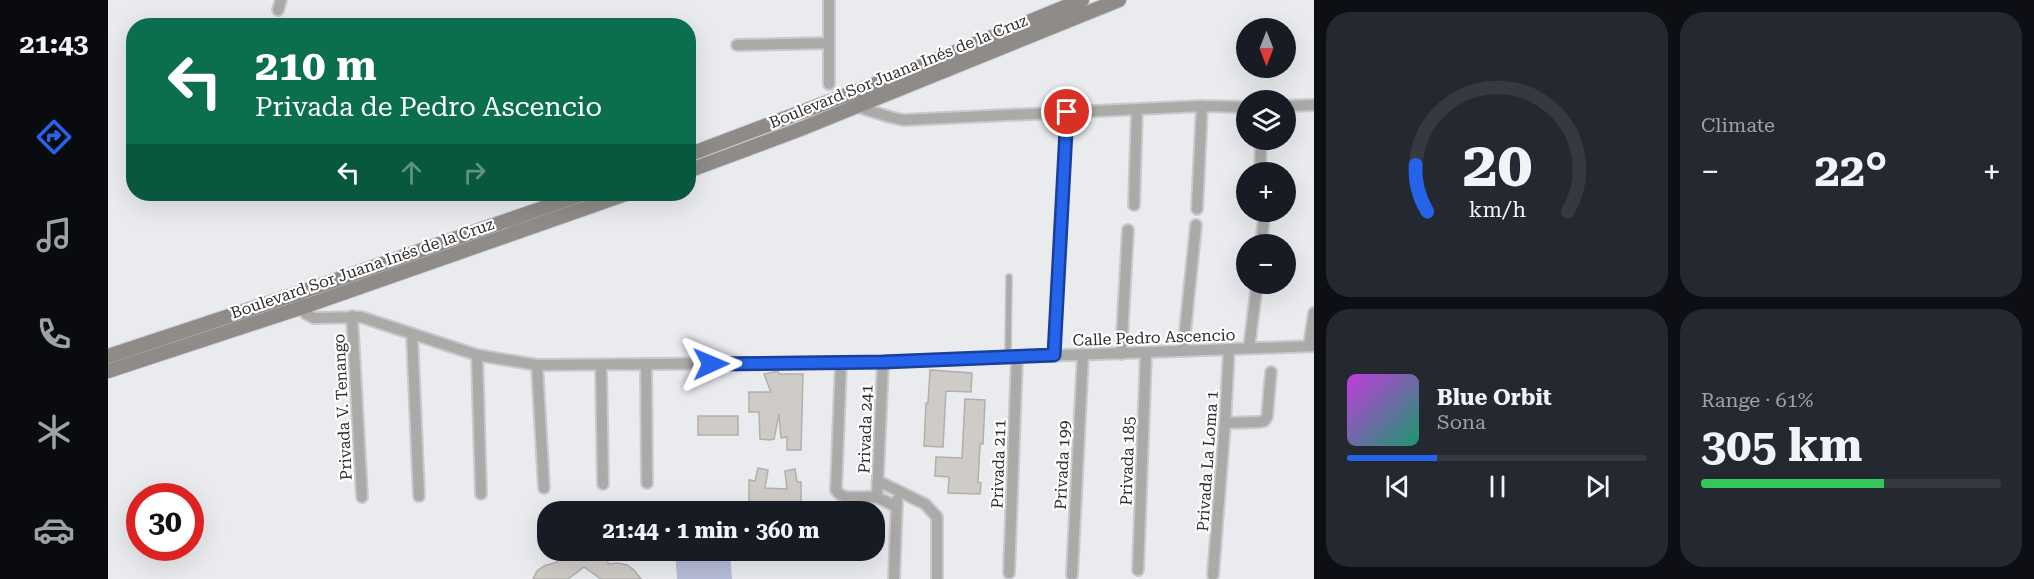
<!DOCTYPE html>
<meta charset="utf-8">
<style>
:root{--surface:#171b24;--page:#242831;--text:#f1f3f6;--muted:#9ea1a6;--line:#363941;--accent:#2563eb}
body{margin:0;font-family:"Roboto Serif",serif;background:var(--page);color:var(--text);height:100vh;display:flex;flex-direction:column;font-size:22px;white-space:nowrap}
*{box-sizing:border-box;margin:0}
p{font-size:20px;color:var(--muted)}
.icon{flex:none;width:33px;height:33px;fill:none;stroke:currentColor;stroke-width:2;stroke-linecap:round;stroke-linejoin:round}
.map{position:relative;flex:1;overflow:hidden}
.details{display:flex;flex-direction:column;gap:12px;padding:12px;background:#0d0f14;width:720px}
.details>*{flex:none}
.banner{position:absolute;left:18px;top:18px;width:570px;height:183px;border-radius:24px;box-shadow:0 6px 24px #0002;background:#0b6e4f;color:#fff;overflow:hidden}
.needle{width:39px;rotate:180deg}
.tools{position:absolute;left:1128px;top:18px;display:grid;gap:12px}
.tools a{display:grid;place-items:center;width:60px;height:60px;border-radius:50%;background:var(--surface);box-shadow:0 6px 24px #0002;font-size:30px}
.speed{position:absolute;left:18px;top:483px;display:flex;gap:12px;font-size:30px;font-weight:700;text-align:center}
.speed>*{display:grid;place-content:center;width:78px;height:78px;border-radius:50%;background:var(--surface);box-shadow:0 6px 24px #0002;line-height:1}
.speed .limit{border:9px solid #d22;background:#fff;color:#111}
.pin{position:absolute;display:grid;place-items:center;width:51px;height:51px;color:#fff;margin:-26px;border:3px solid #fff;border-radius:50%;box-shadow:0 2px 6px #0007}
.me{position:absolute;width:66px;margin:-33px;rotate:89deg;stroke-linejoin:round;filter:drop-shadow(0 0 4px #0008)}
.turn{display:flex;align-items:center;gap:21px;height:126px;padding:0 30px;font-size:27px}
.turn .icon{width:78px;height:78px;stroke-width:2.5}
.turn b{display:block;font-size:42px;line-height:51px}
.lanes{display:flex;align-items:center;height:57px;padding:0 30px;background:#0003;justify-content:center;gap:30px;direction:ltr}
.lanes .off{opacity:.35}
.big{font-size:45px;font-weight:700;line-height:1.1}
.details .tile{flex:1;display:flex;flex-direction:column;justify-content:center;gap:9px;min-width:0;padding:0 21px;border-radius:24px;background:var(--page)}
.details .dial{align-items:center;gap:0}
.dial svg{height:156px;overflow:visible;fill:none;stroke:var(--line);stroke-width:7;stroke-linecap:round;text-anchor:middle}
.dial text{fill:var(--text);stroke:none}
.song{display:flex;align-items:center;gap:18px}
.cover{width:72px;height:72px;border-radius:9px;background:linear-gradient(135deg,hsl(290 70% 55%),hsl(160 70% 35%))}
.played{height:6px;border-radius:3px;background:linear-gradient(90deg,var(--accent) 30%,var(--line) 30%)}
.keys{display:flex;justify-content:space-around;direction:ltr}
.heat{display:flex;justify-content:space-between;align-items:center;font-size:33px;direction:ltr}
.charge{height:9px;border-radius:4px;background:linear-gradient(90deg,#34c759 61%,var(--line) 0)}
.details .tiles{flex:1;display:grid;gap:12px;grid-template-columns:repeat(2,1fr)}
.trip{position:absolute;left:429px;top:501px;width:348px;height:60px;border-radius:24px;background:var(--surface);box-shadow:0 6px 24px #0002;font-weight:700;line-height:60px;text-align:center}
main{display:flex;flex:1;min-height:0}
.tab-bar{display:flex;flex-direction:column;width:108px;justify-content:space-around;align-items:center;background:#090b0e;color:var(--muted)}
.tab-bar .icon{width:42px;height:42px}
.tab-bar .current{color:var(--accent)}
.tab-bar b{font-size:27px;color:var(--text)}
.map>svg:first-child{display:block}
.green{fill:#b7bdd9}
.building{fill:#cfccc8;stroke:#b2afab;stroke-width:1.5}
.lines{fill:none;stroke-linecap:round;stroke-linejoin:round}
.service-casing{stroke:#c7c9cd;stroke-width:8}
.minor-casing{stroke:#c7c9cd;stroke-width:14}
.secondary-casing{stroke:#c7c9cd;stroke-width:16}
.service{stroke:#acaaa9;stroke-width:5}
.minor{stroke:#acaaa9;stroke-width:10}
.secondary{stroke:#8e8b89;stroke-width:14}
.route-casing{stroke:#184099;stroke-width:15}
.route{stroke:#2563eb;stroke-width:10}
.labels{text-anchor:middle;stroke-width:4.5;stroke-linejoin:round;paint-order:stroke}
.street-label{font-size:16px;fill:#2e2e30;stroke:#fff}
</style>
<main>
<nav class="tab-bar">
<b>21:43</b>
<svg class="icon current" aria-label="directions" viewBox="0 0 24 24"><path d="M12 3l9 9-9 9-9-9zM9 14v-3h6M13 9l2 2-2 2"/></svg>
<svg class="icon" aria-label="music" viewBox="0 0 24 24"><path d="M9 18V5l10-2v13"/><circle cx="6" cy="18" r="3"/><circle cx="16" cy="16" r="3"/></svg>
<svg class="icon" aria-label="phone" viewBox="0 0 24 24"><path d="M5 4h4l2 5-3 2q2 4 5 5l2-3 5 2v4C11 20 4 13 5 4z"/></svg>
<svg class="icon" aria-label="climate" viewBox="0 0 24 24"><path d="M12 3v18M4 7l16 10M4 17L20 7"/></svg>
<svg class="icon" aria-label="car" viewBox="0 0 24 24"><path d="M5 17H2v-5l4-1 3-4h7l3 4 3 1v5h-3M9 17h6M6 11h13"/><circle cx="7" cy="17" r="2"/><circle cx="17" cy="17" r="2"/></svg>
</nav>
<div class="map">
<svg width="1206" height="579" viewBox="0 0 1206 579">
<rect width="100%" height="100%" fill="#e9ebef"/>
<path class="green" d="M 567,551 L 622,551 L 624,579 L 569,579 Z"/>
<path class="building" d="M 822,370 L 864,373 L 863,392 L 838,391 L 835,447 L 816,446 L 818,403 L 820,403 Z
M 670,371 L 671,374 L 695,374 L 693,450 L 679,450 L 679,437 L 673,438 L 671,414 L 666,439 L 661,440 L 652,439 L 651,412 L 641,412 L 641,392 L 663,392 L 656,374 Z
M 857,399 L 877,400 L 875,444 L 872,444 L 870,482 L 873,483 L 872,494 L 840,493 L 841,477 L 827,476 L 828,457 L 854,458 Z
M 590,416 L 630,416 L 630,435 L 590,435 Z
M 650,468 L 660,470 L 657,488 L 679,489 L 677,471 L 687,469 L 689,482 L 693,482 L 693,503 L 641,503 L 641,480 L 647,481 Z
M 453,550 L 499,550 L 500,564 L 510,563 L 519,565 L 526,570 L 533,579 L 493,579 L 476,567 L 460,579 L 425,579 L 429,571 L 436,566 L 449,562 Z"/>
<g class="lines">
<g class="service-casing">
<path id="service" d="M 900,357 L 901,277"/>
</g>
<g class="minor-casing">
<path id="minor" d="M 170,10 L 173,0
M 629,45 L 721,43
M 721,84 L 721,0
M 747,106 L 782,117 L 795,120 L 1094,106 L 1138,107
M 1178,106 L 1206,105
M 1152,172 L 1153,140
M 1026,205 L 1029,109
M 1089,209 L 1094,106
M 1153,244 L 1156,219
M 188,294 L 198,314 L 206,318 L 253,317 L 369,355 L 429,365 L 775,362 L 1206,346
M 244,316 L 254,497
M 304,334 L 311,496
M 1201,346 L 1206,313
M 1141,348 L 1149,284
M 1075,351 L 1088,225
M 1013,354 L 1020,230
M 369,355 L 373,494
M 946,355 L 959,112
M 733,362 L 728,490 C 736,503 757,494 770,498 C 776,500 783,504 788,507
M 429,365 L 436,488
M 493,365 L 495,484
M 538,365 L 539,483
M 1117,423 L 1151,422 L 1156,421 L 1159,417 L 1163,372
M 770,481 L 817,504 L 829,517 L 829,579
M 769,497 L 775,362
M 1030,570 L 1038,353
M 901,573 L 909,357
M 964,575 L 975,355
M 1105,575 L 1117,423 L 1121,349
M 786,579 L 789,500"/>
</g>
<g class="secondary-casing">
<path id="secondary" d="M 580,155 L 799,72 L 974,0
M 580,171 L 690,130 L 1011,0
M 0,356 L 188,294 L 475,194
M 0,371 L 195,307 L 518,194"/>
</g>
<use href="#service" class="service"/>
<use href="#minor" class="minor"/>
<use href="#secondary" class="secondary"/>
</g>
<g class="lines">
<g class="route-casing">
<path id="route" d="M 603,364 L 775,362 L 946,355 L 959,112"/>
</g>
<use href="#route" class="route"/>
</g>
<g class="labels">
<g class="street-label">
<text transform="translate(790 71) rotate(-22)" y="6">Boulevard Sor Juana Inés de la Cruz</text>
<text transform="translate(254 268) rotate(-19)" y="6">Boulevard Sor Juana Inés de la Cruz</text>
<text transform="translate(1046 337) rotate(-2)" y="6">Calle Pedro Ascencio</text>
<text transform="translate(234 407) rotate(-93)" y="6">Privada V. Tenango</text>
<text transform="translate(757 429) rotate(-88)" y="6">Privada 241</text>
<text transform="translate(1019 461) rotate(-88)" y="6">Privada 185</text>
<text transform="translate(1099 461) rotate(-86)" y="6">Privada La Loma 1</text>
<text transform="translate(890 464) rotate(-88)" y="6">Privada 211</text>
<text transform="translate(954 465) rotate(-87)" y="6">Privada 199</text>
</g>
</g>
</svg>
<div class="tools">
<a><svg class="needle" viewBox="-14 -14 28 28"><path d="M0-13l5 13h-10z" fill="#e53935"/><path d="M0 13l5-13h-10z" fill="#9ea1a6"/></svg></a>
<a><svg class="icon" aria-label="layers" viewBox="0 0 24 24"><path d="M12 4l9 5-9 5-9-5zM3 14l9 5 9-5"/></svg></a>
<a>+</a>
<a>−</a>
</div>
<div class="speed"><div class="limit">30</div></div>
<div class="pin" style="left:959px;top:112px;background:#d93025"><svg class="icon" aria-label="arrive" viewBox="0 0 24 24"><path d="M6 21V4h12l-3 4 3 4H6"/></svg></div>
<svg class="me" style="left:603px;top:364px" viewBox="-20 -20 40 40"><path d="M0-17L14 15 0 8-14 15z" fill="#2563eb" stroke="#fff" stroke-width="4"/></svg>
<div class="trip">21:44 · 1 min · 360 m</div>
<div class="banner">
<div class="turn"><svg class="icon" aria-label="left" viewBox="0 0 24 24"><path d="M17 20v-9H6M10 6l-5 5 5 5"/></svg><div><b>210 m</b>Privada de Pedro Ascencio</div></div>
<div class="lanes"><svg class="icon" aria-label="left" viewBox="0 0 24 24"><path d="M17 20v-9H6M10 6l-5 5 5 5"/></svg><svg class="icon off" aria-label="ahead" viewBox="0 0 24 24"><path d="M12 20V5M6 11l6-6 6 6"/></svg><svg class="icon off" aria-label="right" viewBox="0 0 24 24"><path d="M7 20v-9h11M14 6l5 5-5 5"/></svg></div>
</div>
</div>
<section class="details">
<div class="tiles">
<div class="tile dial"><svg viewBox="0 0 100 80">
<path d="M14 69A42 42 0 1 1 86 69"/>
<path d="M14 69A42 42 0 0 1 8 45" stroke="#2563eb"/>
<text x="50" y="56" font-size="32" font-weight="700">20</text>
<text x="50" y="72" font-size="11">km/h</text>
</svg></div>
<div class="tile"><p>Climate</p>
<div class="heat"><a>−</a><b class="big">22°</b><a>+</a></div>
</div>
<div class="tile">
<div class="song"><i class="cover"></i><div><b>Blue Orbit</b><p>Sona</p></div></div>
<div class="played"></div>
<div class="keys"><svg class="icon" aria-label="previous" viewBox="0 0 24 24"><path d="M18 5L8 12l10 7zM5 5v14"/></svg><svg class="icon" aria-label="pause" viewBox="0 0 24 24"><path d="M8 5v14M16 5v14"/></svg><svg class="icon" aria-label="next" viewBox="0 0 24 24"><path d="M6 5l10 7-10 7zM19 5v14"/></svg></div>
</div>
<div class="tile"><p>Range · 61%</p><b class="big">305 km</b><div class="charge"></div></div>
</div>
</section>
</main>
